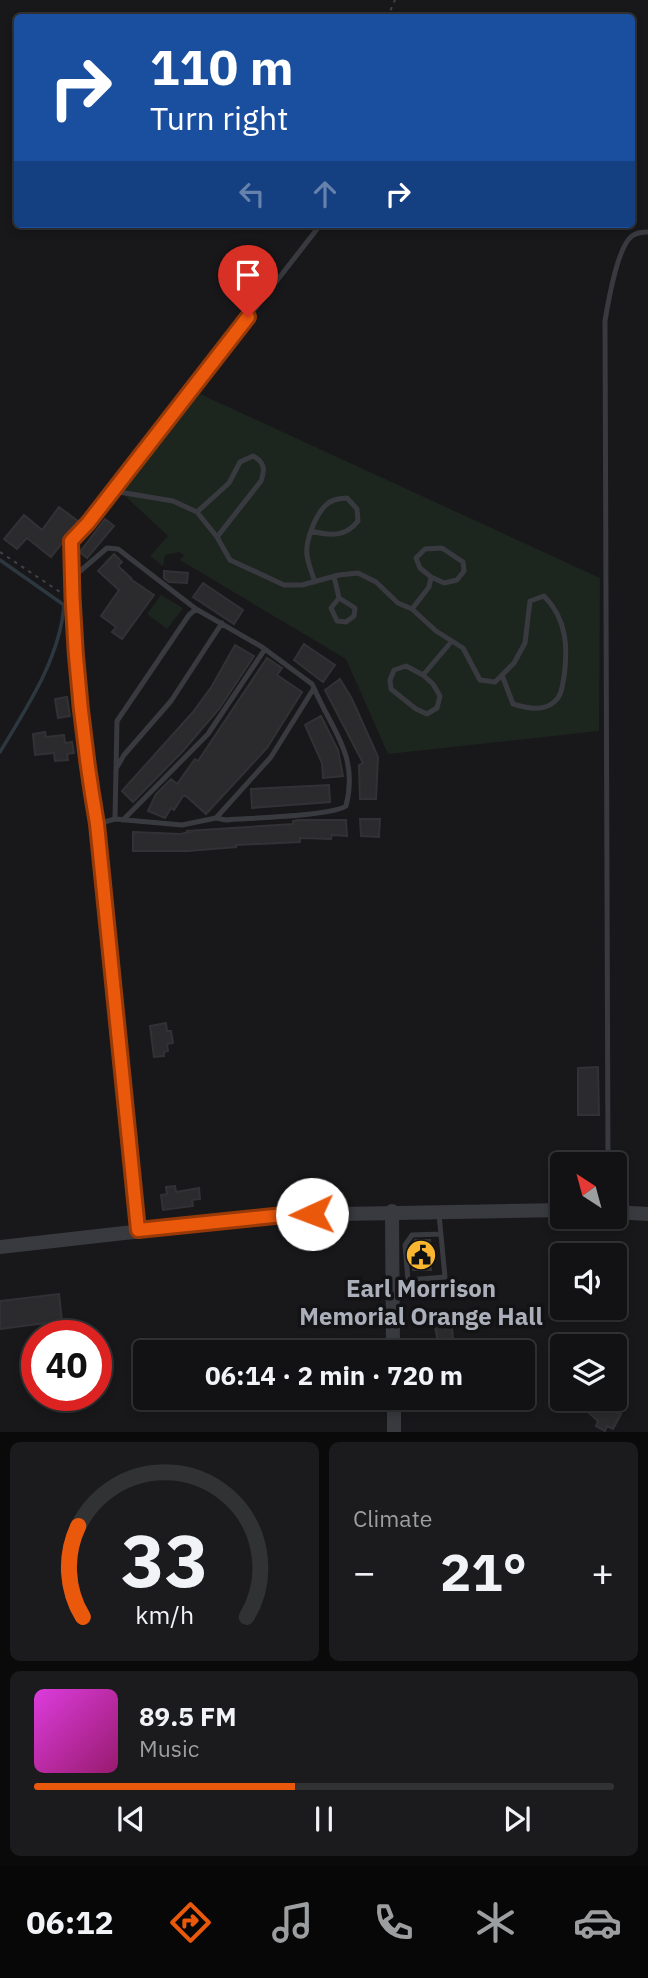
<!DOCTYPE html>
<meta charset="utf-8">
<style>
:root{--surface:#121214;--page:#1b1b1d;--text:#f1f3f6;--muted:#9c9ea0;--line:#313234;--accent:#ea580c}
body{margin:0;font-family:"IBM Plex Sans",sans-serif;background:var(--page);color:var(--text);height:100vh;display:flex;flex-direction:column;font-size:26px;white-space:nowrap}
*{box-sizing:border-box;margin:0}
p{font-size:23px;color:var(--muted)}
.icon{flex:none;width:38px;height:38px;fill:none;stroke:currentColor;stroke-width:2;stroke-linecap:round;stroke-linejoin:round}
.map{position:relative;height:1432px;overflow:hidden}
.side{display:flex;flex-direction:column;gap:10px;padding:10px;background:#0a0a0b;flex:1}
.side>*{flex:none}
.top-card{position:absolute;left:14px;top:14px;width:621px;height:214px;border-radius:7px;box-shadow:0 4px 10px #0003,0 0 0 2px var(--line);background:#1a4fa0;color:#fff;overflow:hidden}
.needle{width:46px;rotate:324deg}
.controls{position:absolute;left:550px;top:1152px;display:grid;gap:14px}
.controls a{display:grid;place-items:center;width:77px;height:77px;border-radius:7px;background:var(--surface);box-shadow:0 4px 10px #0003,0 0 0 2px var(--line);font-size:35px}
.speed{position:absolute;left:21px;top:1320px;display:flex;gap:14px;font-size:35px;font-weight:700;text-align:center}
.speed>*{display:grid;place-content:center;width:91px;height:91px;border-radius:50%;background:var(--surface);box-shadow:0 4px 10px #0003,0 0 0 2px var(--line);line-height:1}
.speed .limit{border:10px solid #d22;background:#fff;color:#111}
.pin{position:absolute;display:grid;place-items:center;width:60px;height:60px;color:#fff;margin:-72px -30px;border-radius:50% 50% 50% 0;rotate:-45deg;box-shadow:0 0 7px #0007}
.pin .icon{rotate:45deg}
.me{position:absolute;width:77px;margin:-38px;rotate:268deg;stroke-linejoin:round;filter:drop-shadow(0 0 5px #0008)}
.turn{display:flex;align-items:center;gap:24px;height:147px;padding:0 21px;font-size:32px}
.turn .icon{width:91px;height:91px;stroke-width:2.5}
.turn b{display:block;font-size:49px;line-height:60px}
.lanes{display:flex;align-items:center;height:66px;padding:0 21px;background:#0003;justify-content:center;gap:35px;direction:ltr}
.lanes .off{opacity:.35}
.big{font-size:52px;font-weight:700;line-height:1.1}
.side .widget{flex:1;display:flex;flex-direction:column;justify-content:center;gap:10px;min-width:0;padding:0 24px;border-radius:10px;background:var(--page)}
.side .dial{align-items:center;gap:0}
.dial svg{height:182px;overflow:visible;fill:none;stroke:var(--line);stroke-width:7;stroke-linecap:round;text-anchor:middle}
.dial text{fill:var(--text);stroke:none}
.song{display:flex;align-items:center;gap:21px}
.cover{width:84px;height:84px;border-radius:10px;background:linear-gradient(135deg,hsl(300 70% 55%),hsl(320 70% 35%))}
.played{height:7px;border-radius:4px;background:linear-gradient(90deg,var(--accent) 45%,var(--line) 45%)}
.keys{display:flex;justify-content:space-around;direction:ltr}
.heat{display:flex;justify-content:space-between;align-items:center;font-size:38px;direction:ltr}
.side .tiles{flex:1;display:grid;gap:10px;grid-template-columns:1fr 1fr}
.widget:last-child{grid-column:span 2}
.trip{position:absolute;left:133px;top:1340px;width:402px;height:70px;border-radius:7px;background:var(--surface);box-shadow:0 4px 10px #0003,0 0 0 2px var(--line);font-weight:700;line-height:70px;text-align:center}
.dock{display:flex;height:112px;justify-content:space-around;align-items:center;background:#070708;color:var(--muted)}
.dock .icon{width:49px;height:49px}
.dock .selected{color:var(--accent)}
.dock b{font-size:32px;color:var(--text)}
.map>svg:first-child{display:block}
.green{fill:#1d251f}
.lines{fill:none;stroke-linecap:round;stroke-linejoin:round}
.stream{stroke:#2d373f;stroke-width:3.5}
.building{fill:#2b2b2e;stroke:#323236;stroke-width:2}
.path{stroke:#3f4146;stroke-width:2;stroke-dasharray:3.5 5;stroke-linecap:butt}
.service{stroke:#393a3f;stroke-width:5}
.tertiary{stroke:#393a3f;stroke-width:14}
.route-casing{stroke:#983908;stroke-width:18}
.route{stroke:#ea580c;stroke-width:12}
.labels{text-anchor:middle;stroke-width:7;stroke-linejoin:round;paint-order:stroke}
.poi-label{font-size:24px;font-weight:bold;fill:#aaafba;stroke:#131315}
</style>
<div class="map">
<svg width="648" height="1432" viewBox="0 0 648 1432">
<rect width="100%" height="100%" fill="#18181a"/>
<path class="green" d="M 198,393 L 600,578 L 599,731 L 388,754 L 346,659 L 180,560 L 184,555 L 179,552 L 165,555 L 163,566 L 150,556 L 168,536 L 123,494 L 124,485 Z
M 161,595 L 183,608 L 167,629 L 147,614 Z"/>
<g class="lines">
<path class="stream" d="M 0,560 L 64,605 C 60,658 27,707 0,752"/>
</g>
<path class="building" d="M 59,507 L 79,522 L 51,557 L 27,538 L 17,549 L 4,539 L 24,515 L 42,530 Z
M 105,519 L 114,526 L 87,558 L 80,552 Z
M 114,554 L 122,562 L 118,566 L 132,579 L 129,578 L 154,595 L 122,639 L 112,632 L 116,627 L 101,616 L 119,590 L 98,571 Z
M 164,571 L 188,573 L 187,583 L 169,582 L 164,578 Z
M 203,583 L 243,610 L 234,624 L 193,597 Z
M 304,644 L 335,665 L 323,682 L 294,660 Z
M 235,645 L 254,656 L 219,709 L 183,751 L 133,802 L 122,791 L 193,712 L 212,686 Z
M 267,658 L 282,668 L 277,675 L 302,692 L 267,748 L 206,814 L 186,796 L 183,796 L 174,810 L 171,808 L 165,818 L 148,811 L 156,794 L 171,779 L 177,784 L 195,759 L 198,761 Z
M 340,679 L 352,699 L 378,757 L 376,799 L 360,799 L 359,765 L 363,763 L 325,690 Z
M 67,697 L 70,716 L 58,718 L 55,699 Z
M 321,716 L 338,750 L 343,776 L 323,778 L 322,763 L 305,725 Z
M 45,732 L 46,737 L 64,735 L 65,743 L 72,742 L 74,753 L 67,754 L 68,760 L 55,761 L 54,753 L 35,755 L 33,734 Z
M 329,785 L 330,802 L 252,808 L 251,789 Z
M 360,819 L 380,819 L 379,837 L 361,836 Z
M 298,820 L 346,820 L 347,836 L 332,835 L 331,839 L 300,838 L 300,842 L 236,845 L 236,847 L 188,851 L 133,851 L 133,832 L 181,834 L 189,832 L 186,831 L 293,824 L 293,821 Z
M 166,1023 L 167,1031 L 171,1031 L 173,1043 L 167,1044 L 168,1051 L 164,1052 L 164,1056 L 154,1057 L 150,1026 Z
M 598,1067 L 599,1115 L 578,1115 L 578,1068 Z
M 175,1186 L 176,1192 L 199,1188 L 200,1199 L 192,1200 L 193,1206 L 163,1210 L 161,1195 L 167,1194 L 166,1187 Z
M 415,1240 L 430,1240 L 431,1270 L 413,1270 L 412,1245 Z
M 59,1294 L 62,1321 L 0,1329 L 0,1301 Z
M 451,1320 L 454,1347 L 439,1348 L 434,1321 Z
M 591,1404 L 621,1414 L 613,1429 L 607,1426 L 605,1431 L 596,1426 L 598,1421 L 587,1411 Z"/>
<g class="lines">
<path class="path" d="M 387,18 L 395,0
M 0,552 L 63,594"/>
<path class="service" d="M 113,491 L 173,501 L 197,512 L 217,537 L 230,560 L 284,585 L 302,585 L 339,575 L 358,573 L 376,582 L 398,603 L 412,609 L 436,631 L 463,648 L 480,680 L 495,682 L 514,663 L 525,643 L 530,601 L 544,596 C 567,619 568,648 564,677 C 562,686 562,696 554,702 C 543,712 526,708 513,704 L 502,675
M 197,512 L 229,483 L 240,462 L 253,456 C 265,462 265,470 261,481 L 217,537
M 311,531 C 330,536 346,537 358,521 L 357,509 L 347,498 C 339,499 332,499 326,505 C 316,514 305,541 307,555 C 308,564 312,573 315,582
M 334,576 L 339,598 L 355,608 L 354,616 L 346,622 L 337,621 L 331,608 L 339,598
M 71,579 L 107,548 L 118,549 L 196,609
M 412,609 L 429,587 L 431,577 L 420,568 L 416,558 L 425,549 L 442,548 L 463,562 L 464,571 L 457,580 L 444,583 L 431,577
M 423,675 L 406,666 L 394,670 L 390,680 L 391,689 L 416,709 L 427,714 L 437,708 L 440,696 L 433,684 L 423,675 L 452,641
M 117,767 L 124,755 L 171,701 L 222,623
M 216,818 L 226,820 C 248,818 332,816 346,806 C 359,755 332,731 314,688
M 123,820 L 208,734 L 265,649
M 97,824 L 115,819 L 182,825 L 216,818 L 271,757 L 314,688 L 312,684 L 262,647 L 196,609 L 189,615 L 117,721 L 115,819
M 608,1164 L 605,321 C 608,303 617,247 632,236 C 636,233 643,232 648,232
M 439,1214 L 445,1277 L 408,1280 L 405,1245 L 412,1235 L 441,1234
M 138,1230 L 97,824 C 81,732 72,635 71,541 L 88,523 L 321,224"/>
<path class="tertiary" d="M 392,1211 L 393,1353
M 614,1212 L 648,1214
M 0,1247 L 284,1215 L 562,1210
M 394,1398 L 394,1432"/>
</g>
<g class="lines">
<g class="route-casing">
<path id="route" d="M 248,317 L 88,523 L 71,541 C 72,635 81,732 97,824 L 138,1230 L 284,1215 L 312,1214"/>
</g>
<use href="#route" class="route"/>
</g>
<defs>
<g id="civic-disc" transform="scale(1.575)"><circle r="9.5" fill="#fab630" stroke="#131315"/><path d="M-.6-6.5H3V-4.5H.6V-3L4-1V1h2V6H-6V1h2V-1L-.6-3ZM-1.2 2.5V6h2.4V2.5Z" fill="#111"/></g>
</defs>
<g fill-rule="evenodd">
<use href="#civic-disc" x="421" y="1255"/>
</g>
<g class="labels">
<g class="poi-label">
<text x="421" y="1297">Earl Morrison<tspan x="421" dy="28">Memorial Orange Hall</tspan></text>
</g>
</g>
</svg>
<div class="controls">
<a><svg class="needle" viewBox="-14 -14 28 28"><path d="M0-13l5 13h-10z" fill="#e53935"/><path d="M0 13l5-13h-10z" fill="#9c9ea0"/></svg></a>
<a><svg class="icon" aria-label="sound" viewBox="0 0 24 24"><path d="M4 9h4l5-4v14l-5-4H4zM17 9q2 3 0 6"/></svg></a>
<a><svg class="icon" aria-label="layers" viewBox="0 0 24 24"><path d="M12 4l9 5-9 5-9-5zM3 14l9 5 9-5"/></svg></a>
</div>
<div class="speed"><div class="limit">40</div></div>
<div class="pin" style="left:248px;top:317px;background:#d93025"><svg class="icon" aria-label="arrive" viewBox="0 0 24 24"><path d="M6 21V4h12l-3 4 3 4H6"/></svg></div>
<svg class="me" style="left:312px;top:1214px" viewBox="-20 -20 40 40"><circle r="19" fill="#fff"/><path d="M0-13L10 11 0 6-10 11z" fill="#ea580c"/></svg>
<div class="trip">06:14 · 2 min · 720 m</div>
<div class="top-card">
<div class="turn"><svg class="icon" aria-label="right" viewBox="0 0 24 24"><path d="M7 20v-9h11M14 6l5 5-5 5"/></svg><div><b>110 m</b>Turn right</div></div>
<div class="lanes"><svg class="icon off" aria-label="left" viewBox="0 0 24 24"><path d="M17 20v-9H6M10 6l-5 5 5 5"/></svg><svg class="icon off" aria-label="ahead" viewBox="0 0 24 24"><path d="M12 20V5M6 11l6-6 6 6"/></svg><svg class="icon" aria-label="right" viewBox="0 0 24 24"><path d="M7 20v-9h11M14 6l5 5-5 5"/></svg></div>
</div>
</div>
<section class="side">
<div class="tiles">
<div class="widget dial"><svg viewBox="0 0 100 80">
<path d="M14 69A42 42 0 1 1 86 69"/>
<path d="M14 69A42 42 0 0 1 12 29" stroke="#ea580c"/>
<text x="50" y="56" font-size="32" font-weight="700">33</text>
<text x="50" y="72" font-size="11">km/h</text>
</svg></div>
<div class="widget"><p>Climate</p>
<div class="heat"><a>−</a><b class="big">21°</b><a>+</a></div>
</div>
<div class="widget">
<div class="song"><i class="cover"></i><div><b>89.5 FM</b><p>Music</p></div></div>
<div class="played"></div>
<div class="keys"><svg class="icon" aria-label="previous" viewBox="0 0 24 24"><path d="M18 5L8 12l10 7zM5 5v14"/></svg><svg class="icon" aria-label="pause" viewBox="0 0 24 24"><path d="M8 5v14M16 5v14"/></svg><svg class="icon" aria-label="next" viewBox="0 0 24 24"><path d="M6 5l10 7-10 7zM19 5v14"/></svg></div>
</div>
</div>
</section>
<nav class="dock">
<b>06:12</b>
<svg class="icon selected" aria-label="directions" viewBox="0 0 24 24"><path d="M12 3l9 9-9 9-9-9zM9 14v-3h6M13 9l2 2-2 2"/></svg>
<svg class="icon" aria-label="music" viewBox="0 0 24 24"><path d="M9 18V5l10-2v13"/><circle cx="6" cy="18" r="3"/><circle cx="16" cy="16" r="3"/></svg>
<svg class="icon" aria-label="phone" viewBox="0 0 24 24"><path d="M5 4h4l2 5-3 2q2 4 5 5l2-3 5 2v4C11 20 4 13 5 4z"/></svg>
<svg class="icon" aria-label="climate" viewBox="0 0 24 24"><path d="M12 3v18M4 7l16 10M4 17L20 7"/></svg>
<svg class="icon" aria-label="car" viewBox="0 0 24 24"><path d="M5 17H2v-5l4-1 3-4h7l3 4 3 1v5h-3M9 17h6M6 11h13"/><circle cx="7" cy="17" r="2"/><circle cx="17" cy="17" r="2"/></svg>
</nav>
